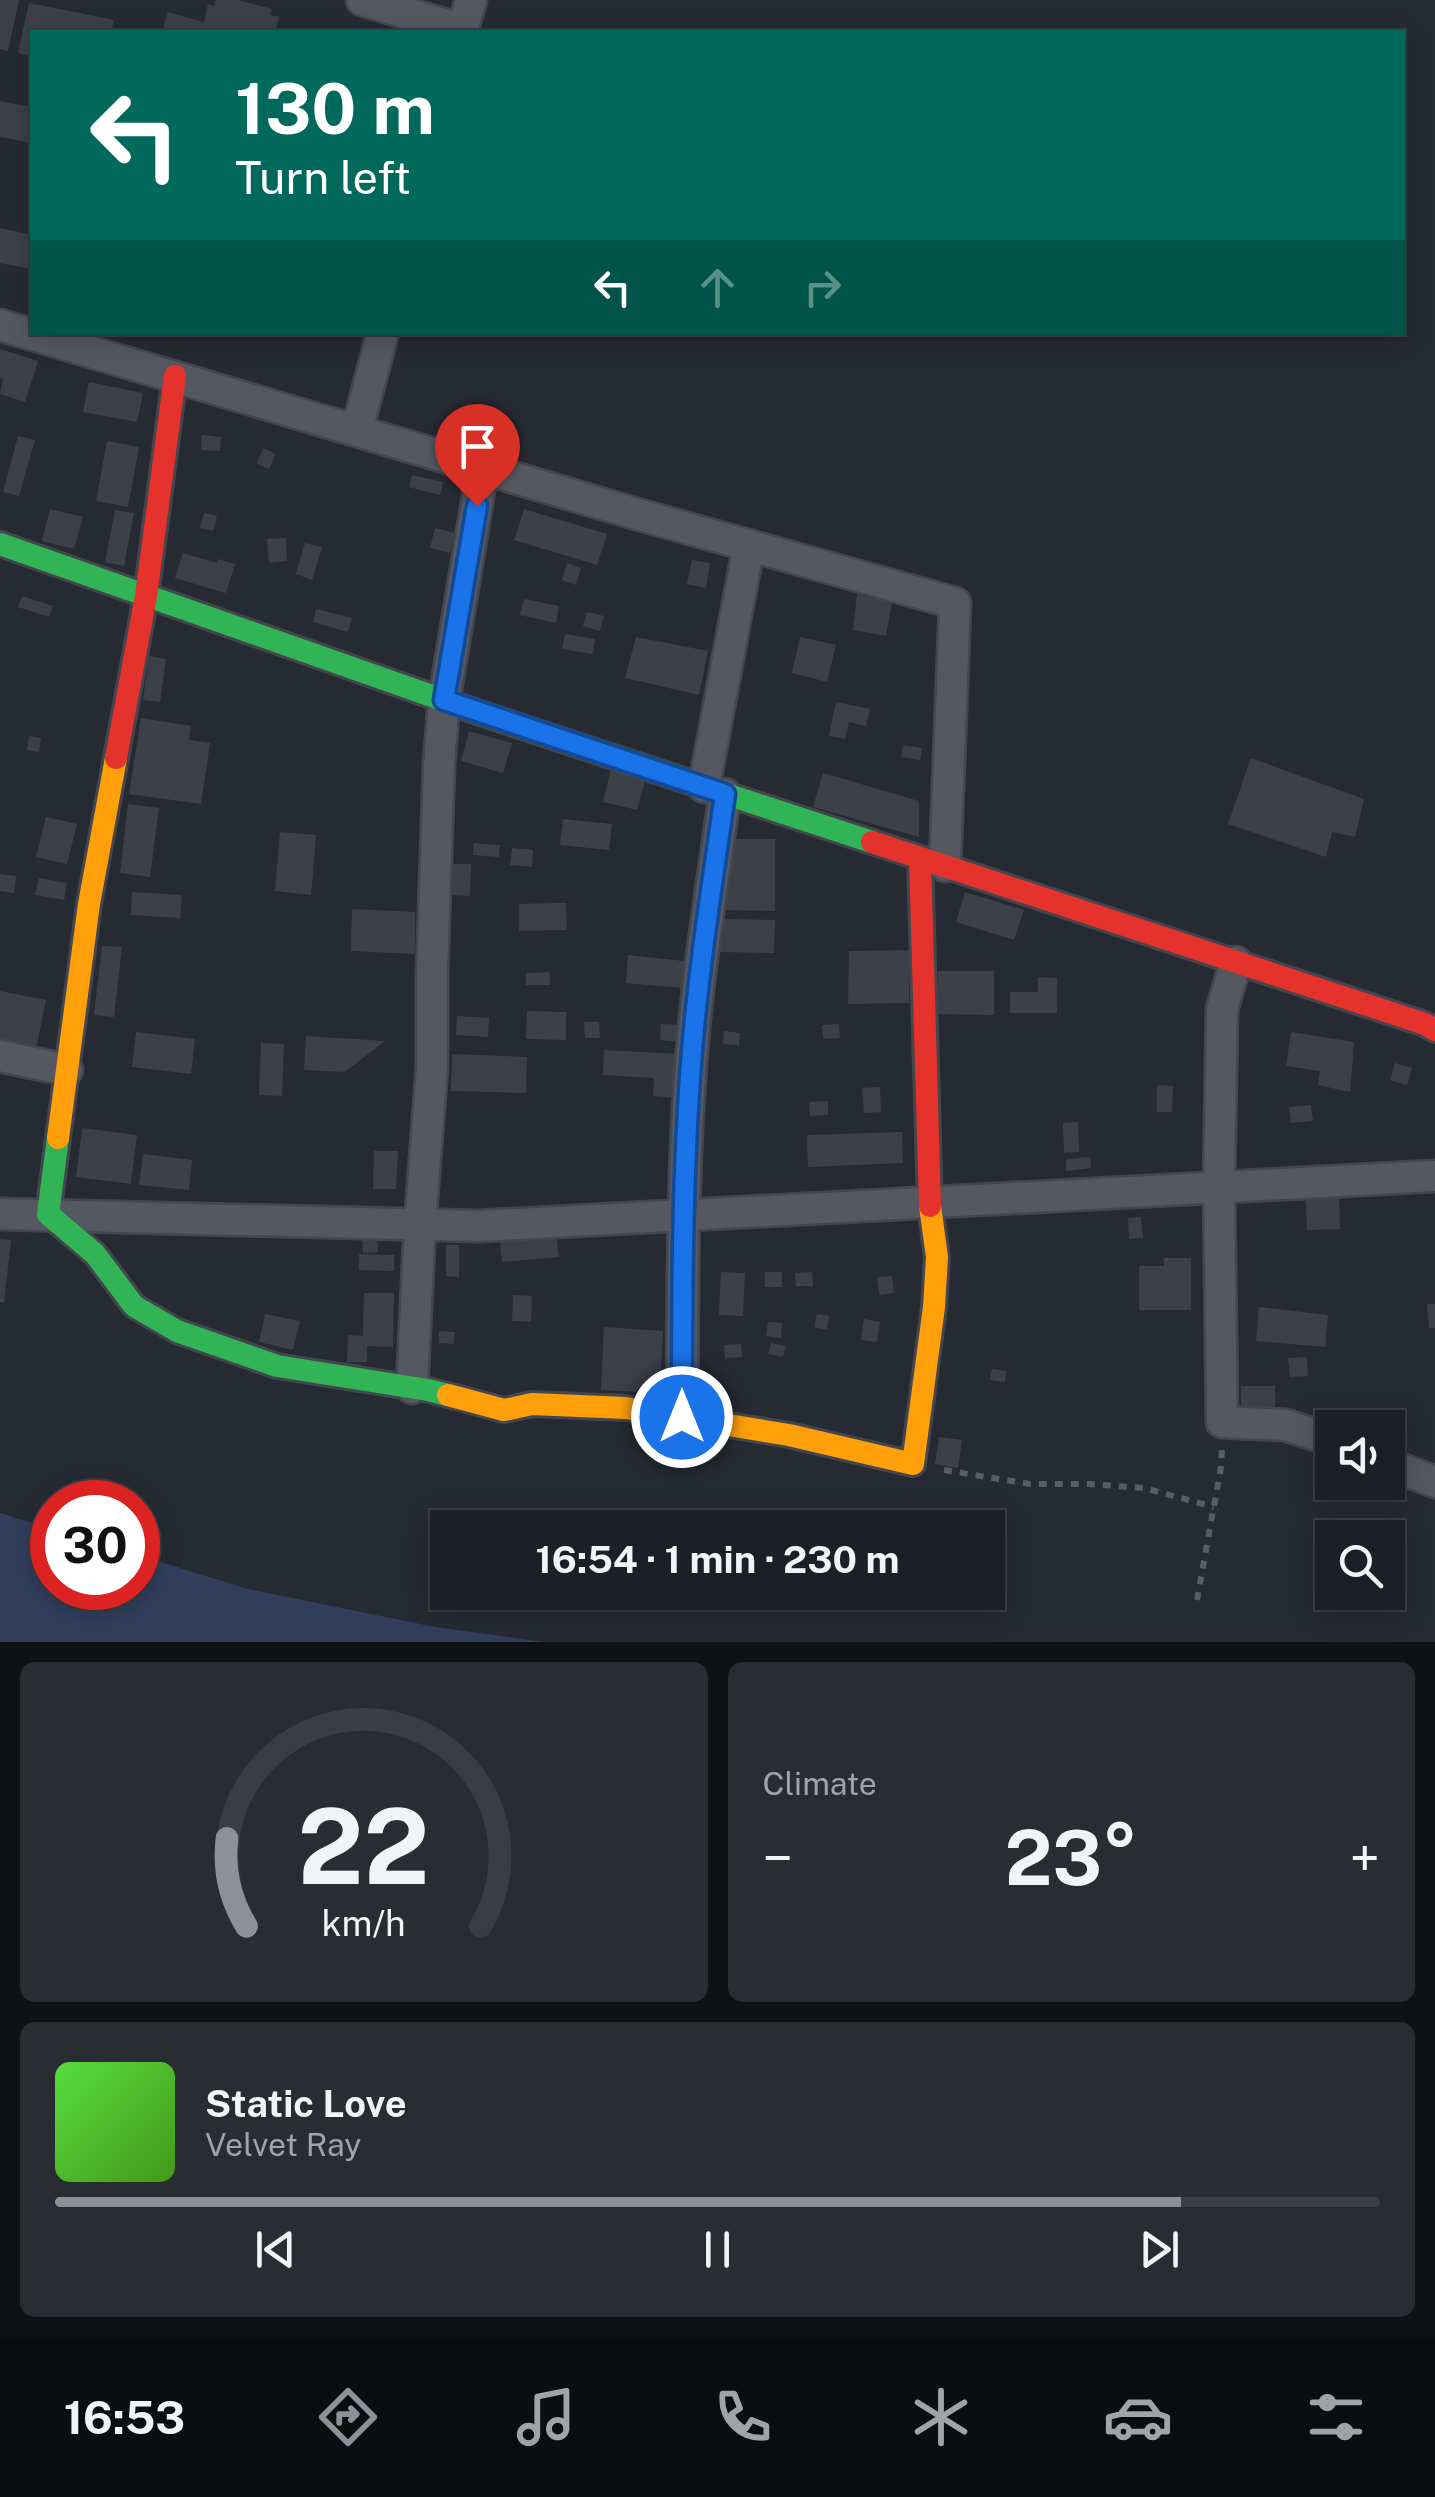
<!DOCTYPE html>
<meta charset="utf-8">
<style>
:root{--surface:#1c2026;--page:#292d32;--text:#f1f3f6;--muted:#a0a3a7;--line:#3a3e43;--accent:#8c9099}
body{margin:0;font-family:"Public Sans",sans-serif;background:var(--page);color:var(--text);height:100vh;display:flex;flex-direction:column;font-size:38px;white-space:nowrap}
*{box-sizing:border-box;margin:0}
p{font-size:32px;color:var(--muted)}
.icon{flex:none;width:55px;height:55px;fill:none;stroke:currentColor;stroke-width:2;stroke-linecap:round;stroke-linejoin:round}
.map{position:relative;height:1642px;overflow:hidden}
.side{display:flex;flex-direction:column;gap:20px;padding:20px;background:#0f1215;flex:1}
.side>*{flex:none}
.top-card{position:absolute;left:30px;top:30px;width:1375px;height:305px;border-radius:0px;box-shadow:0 5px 25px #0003,0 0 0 2px var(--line);background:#00695c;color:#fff;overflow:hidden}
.fabs{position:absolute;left:1315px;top:1410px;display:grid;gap:20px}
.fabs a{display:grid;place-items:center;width:90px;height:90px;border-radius:0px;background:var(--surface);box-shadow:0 5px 25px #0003,0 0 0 2px var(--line);font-size:50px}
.speed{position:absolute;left:30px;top:1480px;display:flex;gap:20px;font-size:50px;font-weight:700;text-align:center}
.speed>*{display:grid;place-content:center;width:130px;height:130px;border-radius:50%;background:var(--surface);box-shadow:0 5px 25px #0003,0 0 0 2px var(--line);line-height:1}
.speed .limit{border:15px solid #d22;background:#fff;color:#111}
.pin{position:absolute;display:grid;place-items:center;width:85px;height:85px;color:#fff;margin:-102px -42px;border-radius:50% 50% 50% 0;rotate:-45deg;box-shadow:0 0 10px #0007}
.pin .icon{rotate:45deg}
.me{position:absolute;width:110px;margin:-55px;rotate:0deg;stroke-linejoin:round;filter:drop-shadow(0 0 8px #0008)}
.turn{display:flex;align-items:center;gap:35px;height:210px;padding:0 40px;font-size:45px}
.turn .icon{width:130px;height:130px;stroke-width:2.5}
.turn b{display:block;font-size:70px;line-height:85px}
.lanes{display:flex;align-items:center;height:95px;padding:0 40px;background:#0003;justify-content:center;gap:50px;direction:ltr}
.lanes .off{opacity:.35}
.big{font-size:75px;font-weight:700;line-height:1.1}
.side .tile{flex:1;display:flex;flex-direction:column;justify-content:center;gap:15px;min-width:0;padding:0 35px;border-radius:15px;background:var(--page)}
.side .dial{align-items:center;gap:0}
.dial svg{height:260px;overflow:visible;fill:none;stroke:var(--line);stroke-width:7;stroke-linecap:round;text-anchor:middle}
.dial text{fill:var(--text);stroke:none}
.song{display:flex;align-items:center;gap:30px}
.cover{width:120px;height:120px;border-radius:15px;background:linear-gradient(135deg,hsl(110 70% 55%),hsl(100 70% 35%))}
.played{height:10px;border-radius:5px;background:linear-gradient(90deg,var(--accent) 85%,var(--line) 85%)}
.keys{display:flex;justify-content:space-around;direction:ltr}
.heat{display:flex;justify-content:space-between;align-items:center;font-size:55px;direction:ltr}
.side .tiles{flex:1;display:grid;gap:20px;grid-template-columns:1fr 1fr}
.tile:last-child{grid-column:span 2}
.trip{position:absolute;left:430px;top:1510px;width:575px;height:100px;border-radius:0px;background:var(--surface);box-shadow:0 5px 25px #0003,0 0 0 2px var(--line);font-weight:700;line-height:100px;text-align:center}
.tabs{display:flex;height:160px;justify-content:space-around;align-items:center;background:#0b0d0f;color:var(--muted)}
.tabs .icon{width:70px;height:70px}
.tabs .active{color:var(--accent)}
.tabs b{font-size:45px;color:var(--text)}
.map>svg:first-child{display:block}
.water{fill:#323f5c}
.building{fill:#3d4049}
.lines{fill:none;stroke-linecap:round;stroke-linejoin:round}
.street-casing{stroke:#44464d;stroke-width:35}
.fast-casing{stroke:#44464d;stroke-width:28}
.slow-casing{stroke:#44464d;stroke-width:28}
.jam-casing{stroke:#44464d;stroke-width:28}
.path{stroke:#585c64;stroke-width:6;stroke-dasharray:8 8;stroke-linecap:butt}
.street{stroke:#555860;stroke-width:30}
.fast{stroke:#30b455;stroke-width:22}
.slow{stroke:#ff9f0a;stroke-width:22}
.jam{stroke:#e5322d;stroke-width:22}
.route-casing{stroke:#114b97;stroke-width:25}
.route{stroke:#1a73e8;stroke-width:18}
</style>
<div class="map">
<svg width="1435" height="1642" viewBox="0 0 1435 1642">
<rect width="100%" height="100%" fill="#262a32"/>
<path class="water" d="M 0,1513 L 52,1529 L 52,1588 L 138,1588 L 138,1555 L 248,1589 L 435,1627 L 544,1642 L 0,1642 Z"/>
<path class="building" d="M 0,0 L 19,0 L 8,51 L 0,49 Z
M 216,0 L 238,0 L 272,9 L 270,15 L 279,17 L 276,28 L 290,32 L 162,32 L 168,12 L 204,22 L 208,4 L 214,6 Z
M 29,3 L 114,20 L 111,32 L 32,32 L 32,56 L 18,53 Z
M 0,101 L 32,107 L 32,143 L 0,137 Z
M 0,228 L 32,235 L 32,269 L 0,263 Z
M 0,349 L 38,361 L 25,402 L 0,394 L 3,379 L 0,378 Z
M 89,382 L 143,393 L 137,422 L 83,412 Z
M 202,435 L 221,437 L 220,451 L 201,450 Z
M 18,436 L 35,440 L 19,496 L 3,492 Z
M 107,441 L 139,447 L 128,507 L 96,501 Z
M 264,448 L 276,454 L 269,469 L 256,463 Z
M 412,475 L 443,482 L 440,495 L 409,487 Z
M 50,509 L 83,517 L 74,549 L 42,541 Z
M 524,509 L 607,534 L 597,565 L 514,540 Z
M 115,510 L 134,513 L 124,566 L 105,562 Z
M 204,513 L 217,516 L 213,531 L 200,528 Z
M 435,528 L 455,533 L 450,553 L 430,548 Z
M 286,538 L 287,561 L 269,563 L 267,539 Z
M 305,543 L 322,547 L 312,580 L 296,574 Z
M 183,553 L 217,563 L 218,559 L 235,564 L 226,593 L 175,578 Z
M 692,560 L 710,563 L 706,588 L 687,584 Z
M 567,563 L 581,568 L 576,585 L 562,580 Z
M 857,594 L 892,602 L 886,636 L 853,630 Z
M 22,596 L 53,606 L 49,617 L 18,607 Z
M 524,599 L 559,606 L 556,623 L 520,615 Z
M 316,609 L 352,618 L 348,632 L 313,622 Z
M 587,612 L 604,616 L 600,631 L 583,626 Z
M 565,634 L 595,639 L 593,654 L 562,649 Z
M 636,637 L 708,651 L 699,695 L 625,678 Z
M 800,637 L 836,645 L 827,682 L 792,673 Z
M 149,656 L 166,659 L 160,702 L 143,700 Z
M 836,702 L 870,709 L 866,726 L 849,722 L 845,739 L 829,736 Z
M 141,718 L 191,726 L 189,740 L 210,743 L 201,804 L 129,794 Z
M 469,731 L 512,743 L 503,773 L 461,761 Z
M 29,736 L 41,738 L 39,752 L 27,750 Z
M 903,745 L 922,748 L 920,760 L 901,757 Z
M 1251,758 L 1364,799 L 1355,837 L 1332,832 L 1326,857 L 1228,824 Z
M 613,761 L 648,770 L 637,810 L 603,802 Z
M 823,773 L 919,801 L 919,837 L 813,807 Z
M 128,804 L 159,808 L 150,877 L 120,873 Z
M 46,817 L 77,824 L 67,864 L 36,857 Z
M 563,819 L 612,824 L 609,850 L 560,845 Z
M 280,832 L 316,835 L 311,895 L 275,891 Z
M 723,839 L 775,839 L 775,911 L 722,910 Z
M 474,843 L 500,845 L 499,857 L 473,855 Z
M 512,848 L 533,850 L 532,867 L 510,865 Z
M 453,864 L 471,864 L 470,896 L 452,895 Z
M 0,874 L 16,876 L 14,893 L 0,891 Z
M 39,878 L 67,883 L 64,900 L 35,895 Z
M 132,892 L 182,895 L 180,918 L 131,915 Z
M 965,892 L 1024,910 L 1014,940 L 956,922 Z
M 566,903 L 567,930 L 519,931 L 519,904 Z
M 352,909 L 415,912 L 415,954 L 351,951 Z
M 718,919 L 775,920 L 774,953 L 717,952 Z
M 102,946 L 122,947 L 114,1017 L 94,1015 Z
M 909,950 L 909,1003 L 848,1004 L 849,951 Z
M 628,955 L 684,961 L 682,988 L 626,983 Z
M 938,971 L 994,971 L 994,1015 L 938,1014 Z
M 549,972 L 550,985 L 526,985 L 526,973 Z
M 1038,977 L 1057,978 L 1057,1013 L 1010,1013 L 1010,992 L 1038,992 Z
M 0,991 L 46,1000 L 36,1049 L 0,1041 Z
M 527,1011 L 566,1012 L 566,1040 L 526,1039 Z
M 457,1016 L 489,1018 L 488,1037 L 456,1035 Z
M 584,1022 L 599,1022 L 600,1038 L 585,1038 Z
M 661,1024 L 682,1025 L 682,1042 L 660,1040 Z
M 839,1024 L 840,1038 L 823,1039 L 822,1025 Z
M 724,1031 L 740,1033 L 739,1045 L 723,1044 Z
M 136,1032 L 195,1039 L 191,1074 L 132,1067 Z
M 1291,1032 L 1354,1042 L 1350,1092 L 1318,1085 L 1320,1071 L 1286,1066 Z
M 306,1036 L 385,1041 L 345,1072 L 304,1070 Z
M 261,1043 L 284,1044 L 282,1096 L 259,1095 Z
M 604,1050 L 679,1054 L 677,1098 L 653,1096 L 654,1078 L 603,1075 Z
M 452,1054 L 527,1057 L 526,1093 L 451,1091 Z
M 1395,1063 L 1412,1068 L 1407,1085 L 1390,1080 Z
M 1157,1085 L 1173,1086 L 1172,1112 L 1157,1112 Z
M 880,1087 L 881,1112 L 864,1113 L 862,1088 Z
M 828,1101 L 828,1115 L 810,1116 L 809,1102 Z
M 1311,1105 L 1313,1121 L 1291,1123 L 1289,1107 Z
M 1078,1122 L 1079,1152 L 1064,1153 L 1063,1123 Z
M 82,1128 L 137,1135 L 131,1184 L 76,1177 Z
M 902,1132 L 903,1163 L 808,1167 L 807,1135 Z
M 374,1151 L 398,1151 L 396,1189 L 373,1189 Z
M 143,1154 L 192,1160 L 189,1190 L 139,1185 Z
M 1090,1157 L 1091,1168 L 1066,1171 L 1066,1159 Z
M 1339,1189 L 1340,1229 L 1307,1230 L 1305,1190 Z
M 1141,1217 L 1143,1238 L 1129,1239 L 1128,1218 Z
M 556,1231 L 559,1257 L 502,1262 L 499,1234 Z
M 377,1237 L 378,1252 L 363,1253 L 362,1238 Z
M 0,1239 L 11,1240 L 4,1302 L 0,1302 Z
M 446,1245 L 459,1245 L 459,1277 L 446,1276 Z
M 359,1254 L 394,1255 L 394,1271 L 359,1270 Z
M 1164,1258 L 1191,1258 L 1191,1310 L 1139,1310 L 1139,1266 L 1164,1266 Z
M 721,1272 L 745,1273 L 743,1316 L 719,1315 Z
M 765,1272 L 782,1272 L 782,1287 L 765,1287 Z
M 812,1272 L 813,1286 L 796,1286 L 795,1273 Z
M 892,1276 L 894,1293 L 879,1295 L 877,1277 Z
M 364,1293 L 394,1293 L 393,1347 L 367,1346 L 367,1362 L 347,1362 L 348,1335 L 363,1336 Z
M 513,1295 L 532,1296 L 531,1322 L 512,1321 Z
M 1427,1304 L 1435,1304 L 1435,1328 L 1429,1328 Z
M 1259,1307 L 1328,1315 L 1325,1347 L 1256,1341 Z
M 265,1314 L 300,1321 L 293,1350 L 259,1342 Z
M 817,1314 L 829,1316 L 827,1330 L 814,1327 Z
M 864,1319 L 880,1322 L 877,1342 L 861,1340 Z
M 768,1322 L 782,1323 L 781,1338 L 766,1336 Z
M 604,1327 L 663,1331 L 660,1393 L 601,1390 Z
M 439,1331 L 455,1332 L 454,1344 L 439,1343 Z
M 771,1343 L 786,1346 L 783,1357 L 768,1354 Z
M 741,1344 L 742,1357 L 725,1358 L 724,1345 Z
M 1307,1357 L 1308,1376 L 1290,1377 L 1288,1358 Z
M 992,1369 L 1006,1371 L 1005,1382 L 990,1380 Z
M 1241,1386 L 1275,1386 L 1275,1408 L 1241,1409 Z
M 939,1437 L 962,1440 L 958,1468 L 935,1464 Z"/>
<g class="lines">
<g class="street-casing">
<path id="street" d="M 362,0 L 463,30
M 462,32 L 471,0
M 0,325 L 633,513 L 955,603 L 945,866
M 357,430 L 383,332
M 704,787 L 749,545
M 1236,962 L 1222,1009 L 1219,1187 L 1222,1422 L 1285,1425 L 1332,1440
M 0,1056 L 67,1070
M 0,1214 L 479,1226 L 1435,1176
M 412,1388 L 420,1225 L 432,1067 L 432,973 L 439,764 L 444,701 L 483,467
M 682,1417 C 683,1295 682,1173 692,1051 C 699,965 713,879 725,794
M 1388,1464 L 1435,1482"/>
</g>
<g class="fast-casing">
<path id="fast" d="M 0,544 L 483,714 L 872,842
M 58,1138 L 48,1214 L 95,1254 L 134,1306 L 177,1331 L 277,1366 L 428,1390 L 448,1395"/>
</g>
<g class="slow-casing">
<path id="slow" d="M 58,1138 L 89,904 L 116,758
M 448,1395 L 504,1410 L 532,1404 L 626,1408 L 789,1435 L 913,1464 L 934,1307 L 937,1257 L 930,1206"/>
</g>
<g class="jam-casing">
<path id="jam" d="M 116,758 L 146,596 L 175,376
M 872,842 L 1425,1024 L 1435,1030
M 920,858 L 930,1206"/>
</g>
<path class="path" d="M 944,1470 L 1030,1484 L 1089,1484 L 1144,1488 L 1214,1507
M 1197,1600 L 1221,1467 L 1222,1449"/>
<use href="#street" class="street"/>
<use href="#fast" class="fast"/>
<use href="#slow" class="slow"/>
<use href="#jam" class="jam"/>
</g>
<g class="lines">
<g class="route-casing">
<path id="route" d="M 477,506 L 444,700 L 725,794 C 713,879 699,965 692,1051 C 682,1173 682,1295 682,1417"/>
</g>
<use href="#route" class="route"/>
</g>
</svg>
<div class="fabs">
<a><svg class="icon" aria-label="sound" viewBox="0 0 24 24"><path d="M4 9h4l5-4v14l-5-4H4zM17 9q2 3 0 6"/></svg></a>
<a><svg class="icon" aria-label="search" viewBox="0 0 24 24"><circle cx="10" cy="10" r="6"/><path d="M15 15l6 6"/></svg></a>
</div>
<div class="speed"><div class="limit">30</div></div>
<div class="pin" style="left:477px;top:506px;background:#d93025"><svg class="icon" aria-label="arrive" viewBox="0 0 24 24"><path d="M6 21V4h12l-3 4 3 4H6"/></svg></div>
<svg class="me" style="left:682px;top:1417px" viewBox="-20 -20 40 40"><circle r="17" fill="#1a73e8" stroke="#fff" stroke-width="3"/><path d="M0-11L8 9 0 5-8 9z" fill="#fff"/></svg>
<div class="trip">16:54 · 1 min · 230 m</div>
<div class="top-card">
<div class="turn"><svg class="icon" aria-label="left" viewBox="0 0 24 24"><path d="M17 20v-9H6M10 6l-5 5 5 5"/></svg><div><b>130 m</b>Turn left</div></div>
<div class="lanes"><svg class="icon" aria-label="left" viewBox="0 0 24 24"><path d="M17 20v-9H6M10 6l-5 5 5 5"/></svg><svg class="icon off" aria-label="ahead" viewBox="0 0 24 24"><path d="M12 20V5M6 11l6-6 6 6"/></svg><svg class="icon off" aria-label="right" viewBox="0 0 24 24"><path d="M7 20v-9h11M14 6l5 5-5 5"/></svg></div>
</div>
</div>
<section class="side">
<div class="tiles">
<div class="tile dial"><svg viewBox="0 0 100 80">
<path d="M14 69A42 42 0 1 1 86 69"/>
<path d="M14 69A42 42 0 0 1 8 42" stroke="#8c9099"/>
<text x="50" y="56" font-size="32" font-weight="700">22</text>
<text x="50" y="72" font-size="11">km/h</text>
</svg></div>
<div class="tile"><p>Climate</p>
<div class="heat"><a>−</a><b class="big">23°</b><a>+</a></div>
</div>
<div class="tile">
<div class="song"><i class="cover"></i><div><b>Static Love</b><p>Velvet Ray</p></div></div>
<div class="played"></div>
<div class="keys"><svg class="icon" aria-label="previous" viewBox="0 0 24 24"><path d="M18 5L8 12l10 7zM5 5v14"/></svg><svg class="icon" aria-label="pause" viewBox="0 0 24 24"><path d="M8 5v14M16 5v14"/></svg><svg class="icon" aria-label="next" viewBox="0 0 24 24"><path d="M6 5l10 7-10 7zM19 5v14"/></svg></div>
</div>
</div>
</section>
<nav class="tabs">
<b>16:53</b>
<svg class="icon active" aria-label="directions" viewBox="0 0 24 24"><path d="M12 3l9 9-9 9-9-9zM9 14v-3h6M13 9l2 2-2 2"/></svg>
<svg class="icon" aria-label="music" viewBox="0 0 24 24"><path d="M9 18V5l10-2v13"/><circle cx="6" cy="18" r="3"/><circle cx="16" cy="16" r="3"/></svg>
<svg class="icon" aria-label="phone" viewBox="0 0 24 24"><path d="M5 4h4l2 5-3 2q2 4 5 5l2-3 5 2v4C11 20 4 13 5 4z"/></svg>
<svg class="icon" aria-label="climate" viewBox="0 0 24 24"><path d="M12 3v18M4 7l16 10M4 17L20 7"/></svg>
<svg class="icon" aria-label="car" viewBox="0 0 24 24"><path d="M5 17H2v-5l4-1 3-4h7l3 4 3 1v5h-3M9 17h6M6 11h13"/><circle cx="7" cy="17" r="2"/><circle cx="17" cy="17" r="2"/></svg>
<svg class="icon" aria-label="filters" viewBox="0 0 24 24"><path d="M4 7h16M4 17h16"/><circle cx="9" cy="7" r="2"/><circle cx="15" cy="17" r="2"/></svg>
</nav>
